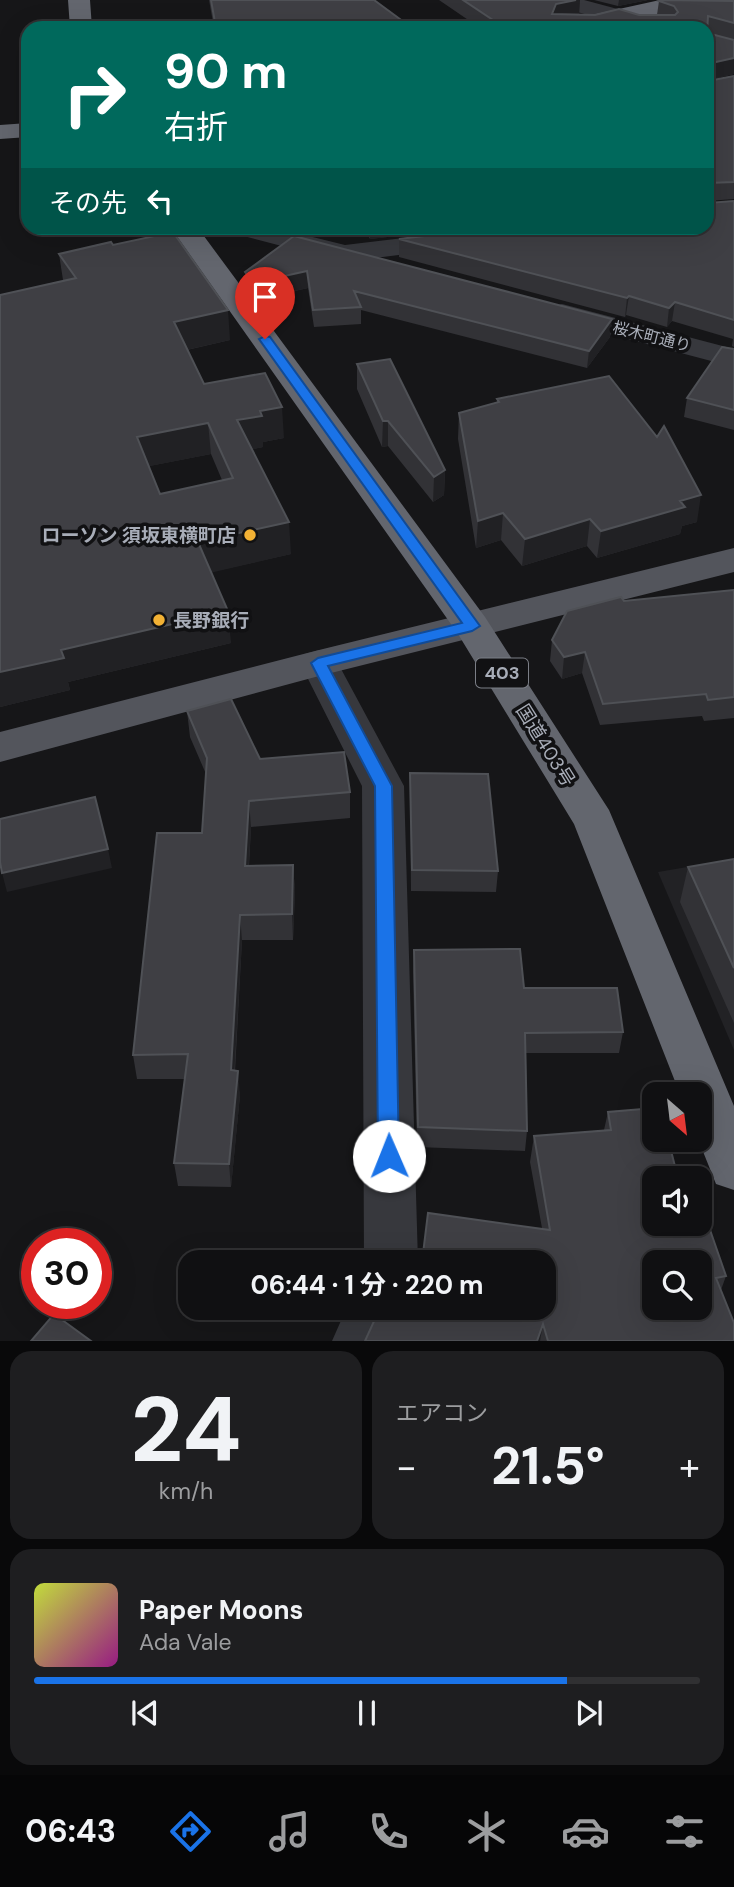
<!DOCTYPE html>
<html lang="ja">
<meta charset="utf-8">
<style>
:root{--surface:#101012;--page:#1e1e20;--text:#f1f3f6;--muted:#9c9d9f;--line:#303032;--accent:#1a73e8}
body{margin:0;font-family:"DM Sans","Noto Sans JP",sans-serif;background:var(--page);color:var(--text);height:100vh;display:flex;flex-direction:column;font-size:26px;white-space:nowrap}
*{box-sizing:border-box;margin:0}
p{font-size:23px;color:var(--muted)}
.icon{flex:none;width:38px;height:38px;fill:none;stroke:currentColor;stroke-width:2;stroke-linecap:round;stroke-linejoin:round}
.map{position:relative;height:1341px;overflow:hidden}
.sheet{display:flex;flex-direction:column;gap:10px;padding:10px;background:#09090a;flex:1}
.sheet>*{flex:none}
.guide{position:absolute;left:21px;top:21px;width:693px;height:214px;border-radius:21px;box-shadow:0 7px 28px #0002,0 0 0 2px var(--line);background:#00695c;color:#fff;overflow:hidden}
.needle{width:46px;rotate:152deg}
.buttons{position:absolute;left:642px;top:1082px;display:grid;gap:14px}
.buttons a{display:grid;place-items:center;width:70px;height:70px;border-radius:14px;background:var(--surface);box-shadow:0 7px 28px #0002,0 0 0 2px var(--line);font-size:35px}
.speed{position:absolute;left:21px;top:1228px;display:flex;gap:14px;font-size:35px;font-weight:700;text-align:center}
.speed>*{display:grid;place-content:center;width:91px;height:91px;border-radius:50%;background:var(--surface);box-shadow:0 7px 28px #0002,0 0 0 2px var(--line);line-height:1}
.speed .limit{border:10px solid #d22;background:#fff;color:#111}
.pin{position:absolute;display:grid;place-items:center;width:60px;height:60px;color:#fff;margin:-72px -30px;border-radius:50% 50% 50% 0;rotate:-45deg;box-shadow:0 0 7px #0007}
.pin .icon{rotate:45deg}
.me{position:absolute;width:77px;margin:-38px;rotate:359deg;stroke-linejoin:round;filter:drop-shadow(0 0 5px #0008)}
.turn{display:flex;align-items:center;gap:24px;height:147px;padding:0 28px;font-size:32px}
.turn .icon{width:91px;height:91px;stroke-width:2.5}
.turn b{display:block;font-size:49px;line-height:60px}
.then{display:flex;align-items:center;height:66px;padding:0 28px;background:#0003;gap:14px;font-size:26px}
.big{font-size:52px;font-weight:700;line-height:1.1}
.sheet .tile{flex:1;display:flex;flex-direction:column;justify-content:center;gap:10px;min-width:0;padding:0 24px;border-radius:21px;background:var(--page)}
.sheet .dial{align-items:center;gap:0}
.dial b{font-size:91px;line-height:1}
.song{display:flex;align-items:center;gap:21px}
.cover{width:84px;height:84px;border-radius:10px;background:linear-gradient(135deg,hsl(70 70% 55%),hsl(310 70% 35%))}
.played{height:7px;border-radius:4px;background:linear-gradient(90deg,var(--accent) 80%,var(--line) 80%)}
.keys{display:flex;justify-content:space-around;direction:ltr}
.heat{display:flex;justify-content:space-between;align-items:center;font-size:38px;direction:ltr}
.sheet .tiles{flex:1;display:grid;gap:10px;grid-template-columns:1fr 1fr}
.tile:last-child{grid-column:span 2}
.trip{position:absolute;left:178px;top:1250px;width:378px;height:70px;border-radius:21px;background:var(--surface);box-shadow:0 7px 28px #0002,0 0 0 2px var(--line);font-weight:700;line-height:70px;text-align:center}
.tabs{display:flex;height:112px;justify-content:space-around;align-items:center;background:#060607;color:var(--muted)}
.tabs .icon{width:49px;height:49px}
.tabs .current{color:var(--accent)}
.tabs b{font-size:32px;color:var(--text)}
.map>svg:first-child{display:block}
.built{fill:#222225}
.lines{fill:none;stroke-linecap:round;stroke-linejoin:round}
.minor{fill:#37383d;fill-rule:evenodd}
.major{fill:#53555c;fill-rule:evenodd}
.highway{fill:#63666e;fill-rule:evenodd}
.wall{fill:#323236;fill-rule:evenodd}
.shaded-wall{fill:#212124}
.building{fill:#3f3f44;stroke:#4f5156;stroke-width:2;fill-rule:evenodd}
.route{fill:#1a73e8;stroke:#114b97;stroke-width:2}
.poi-dot{fill:#f2b134;stroke:#111113;stroke-width:2.5}
.labels{text-anchor:middle;stroke-width:7;stroke-linejoin:round;paint-order:stroke}
.far-street-label{font-size:16px;fill:#a8adb8;stroke:#111113}
.shield{fill:#111113;stroke:#7b7e86;stroke-width:2}
.shield-label{font-size:18px;font-weight:bold;fill:#a8adb8}
.poi-label{font-size:19px;font-weight:bold;fill:#a8adb8;stroke:#111113;text-anchor:end}
.street-label{font-size:19px;fill:#a8adb8;stroke:#111113}
</style>
<div class="map">
<svg width="734" height="1341" viewBox="0 0 734 1341">
<rect width="100%" height="100%" fill="#161618"/>
<path class="built" d="M 734,859 L 734,1050 L 658,872 Z"/>
<g class="lines">
<path class="minor" d="M 548,0 L 584,0 L 670,23 L 673,28 L 637,28 L 551,5 Z
M 232,228 L 276,228 L 345,245 L 487,228 L 563,228 L 559,234 L 549,236 L 343,262 L 236,234 Z
M 562,304 L 734,349 L 734,367 L 552,319 L 547,313 L 552,307 Z
M 319,650 L 333,654 L 404,786 L 418,1262 L 364,1262 L 362,786 L 300,663 L 305,654 Z
M 347,1307 L 403,1307 L 388,1341 L 332,1341 Z"/>
<path class="major" d="M 734,548 L 734,572 L 319,676 L 0,762 L 0,732 L 319,650 Z"/>
<path class="highway" d="M 68,0 L 90,0 L 92,28 L 70,28 Z
M 660,0 L 701,0 L 698,5 L 593,28 L 552,28 L 555,23 Z
M 28,123 L 28,137 L 0,139 L 0,125 Z
M 171,228 L 198,228 L 485,617 L 609,810 L 734,1106 L 734,1190 L 716,1184 L 698,1139 L 700,1139 L 700,1094 L 680,1094 L 574,824 L 458,634 Z"/>
</g>
<path class="wall" d="M 209,0 L 374,0 L 412,28 L 214,28 Z
M 439,0 L 580,0 L 579,14 L 639,15 L 657,15 L 659,1 L 662,0 L 734,0 L 734,74 L 708,80 L 708,81 L 734,76 L 734,199 L 708,201 L 708,203 L 734,201 L 734,347 L 732,346 L 733,339 L 672,321 L 667,327 L 626,315 L 625,317 L 399,257 L 399,239 L 707,228 L 707,28 L 480,28 Z
M 594,0 L 648,0 L 618,6 Z
M 366,228 L 467,228 L 370,239 L 366,232 Z
M 294,236 L 612,319 L 610,337 L 587,368 L 361,310 L 361,324 L 314,327 L 308,288 L 254,300 L 246,289 L 245,272 Z
M 113,245 L 230,340 L 187,350 L 204,384 L 284,438 L 263,442 L 263,447 L 252,449 L 291,554 L 211,572 L 231,643 L 68,682 L 70,690 L 0,707 L 63,280 L 59,254 ZM 211,454 L 222,480 L 160,494 L 149,466 Z
M 734,349 L 734,430 L 684,417 L 687,398 Z
M 357,364 L 445,470 L 444,495 L 433,502 L 388,446 L 382,447 L 357,389 Z
M 497,399 L 697,522 L 682,526 L 680,534 L 597,558 L 587,546 L 522,566 L 501,540 L 476,548 L 458,439 L 459,413 L 497,402 Z
M 734,590 L 734,718 L 704,721 L 702,716 L 600,725 L 582,673 L 562,679 L 550,661 L 552,640 L 624,601 Z
M 187,711 L 260,759 L 350,792 L 350,818 L 251,827 L 249,866 L 293,865 L 295,891 L 293,940 L 242,940 L 235,1071 L 240,1095 L 231,1187 L 178,1186 L 174,1163 L 185,1079 L 137,1079 L 133,1055 L 202,833 L 206,774 L 190,737 Z
M 410,773 L 498,871 L 496,892 L 411,891 Z
M 734,859 L 734,1023 L 680,902 L 688,867 Z
M 414,950 L 524,988 L 623,1032 L 619,1053 L 526,1053 L 527,1131 L 525,1151 L 417,1147 L 413,971 Z
M 608,1112 L 726,1276 L 721,1290 L 734,1341 L 365,1341 L 544,1307 L 542,1228 L 530,1162 L 534,1136 L 604,1130 Z"/>
<path class="shaded-wall" d="M 576,0 L 580,0 L 579,15 L 552,14 L 556,4 Z
M 619,0 L 648,0 L 618,6 Z
M 734,58 L 734,74 L 707,80 L 707,64 Z
M 370,228 L 467,228 L 370,239 Z
M 307,271 L 308,288 L 254,300 L 253,283 Z
M 629,296 L 626,315 L 625,317 L 627,298 Z
M 675,302 L 672,321 L 667,327 L 669,308 Z
M 228,310 L 230,340 L 177,352 L 174,322 Z
M 612,319 L 610,337 L 587,368 L 589,351 Z
M 282,407 L 284,438 L 263,442 L 263,447 L 239,452 L 237,420 L 260,411 Z
M 383,421 L 388,421 L 388,446 L 382,447 Z
M 208,423 L 211,454 L 140,468 L 137,437 Z
M 445,470 L 444,495 L 433,502 L 434,477 Z
M 701,495 L 697,522 L 682,526 L 680,534 L 597,558 L 601,531 L 680,501 Z
M 503,513 L 501,540 L 476,548 L 478,521 Z
M 590,519 L 587,546 L 522,566 L 525,539 Z
M 289,522 L 291,554 L 201,575 L 198,542 Z
M 228,611 L 231,643 L 68,682 L 70,690 L 0,707 L 0,672 L 61,650 Z
M 585,652 L 582,673 L 562,679 L 564,657 Z
M 249,801 L 251,827 L 247,891 L 245,866 Z
M 108,849 L 112,868 L 7,892 L 2,873 Z
M 293,865 L 295,891 L 293,940 L 292,914 Z
M 240,915 L 242,940 L 233,1095 L 231,1070 Z
M 238,1071 L 240,1095 L 231,1187 L 229,1164 Z
M 543,1324 L 540,1341 L 537,1341 Z"/>
<path class="building" d="M 211,0 L 374,0 L 412,28 L 216,28 Z
M 463,0 L 576,0 L 556,4 L 552,14 L 595,15 L 619,9 L 639,15 L 675,15 L 678,12 L 674,6 L 659,1 L 662,0 L 734,1 L 734,23 L 708,16 L 707,33 L 734,40 L 734,58 L 707,64 L 708,81 L 734,76 L 734,182 L 708,183 L 708,203 L 734,201 L 734,320 L 675,302 L 669,308 L 629,296 L 627,298 L 399,239 L 493,228 L 707,228 L 707,28 L 505,28 Z
M 173,232 L 228,310 L 174,322 L 204,384 L 265,373 L 282,407 L 260,411 L 262,416 L 237,420 L 289,522 L 198,542 L 228,611 L 61,650 L 64,658 L 0,672 L 0,295 L 76,278 L 59,254 L 111,242 L 113,245 ZM 208,423 L 233,478 L 160,494 L 137,437 Z
M 294,236 L 612,319 L 589,351 L 354,291 L 361,307 L 313,310 L 307,271 L 253,283 L 245,272 Z
M 722,347 L 734,349 L 734,410 L 687,398 Z
M 390,359 L 445,470 L 434,477 L 388,421 L 383,421 L 357,364 Z
M 609,376 L 657,437 L 664,426 L 701,495 L 680,501 L 685,507 L 601,531 L 590,519 L 525,539 L 503,513 L 478,521 L 459,413 L 499,402 L 497,399 Z
M 734,590 L 734,697 L 708,700 L 706,694 L 603,704 L 585,652 L 564,657 L 552,640 L 567,611 L 621,597 L 624,601 Z
M 231,699 L 260,759 L 344,752 L 350,792 L 249,801 L 245,866 L 293,865 L 292,914 L 240,915 L 231,1070 L 238,1071 L 229,1164 L 174,1163 L 188,1054 L 133,1055 L 157,833 L 202,833 L 207,758 L 187,711 Z
M 410,773 L 488,774 L 498,871 L 412,870 Z
M 95,797 L 108,849 L 2,873 L 0,862 L 0,819 Z
M 734,859 L 734,968 L 688,867 Z
M 520,949 L 524,988 L 617,988 L 623,1032 L 525,1033 L 527,1131 L 418,1127 L 414,950 Z
M 654,1108 L 654,1139 L 668,1139 L 678,1178 L 654,1178 L 654,1223 L 700,1223 L 700,1201 L 726,1276 L 716,1278 L 734,1323 L 734,1341 L 548,1341 L 543,1324 L 537,1341 L 365,1341 L 375,1319 L 391,1318 L 396,1307 L 544,1307 L 544,1262 L 422,1262 L 428,1213 L 550,1230 L 534,1136 L 611,1130 L 608,1112 ZM 654,1262 L 700,1262 L 700,1307 L 654,1307 Z
M 54,1314 L 91,1341 L 31,1341 Z"/>
<path class="route" d="M 265,336 L 270,337 L 480,626 L 472,631 L 328,666 L 392,786 L 399,1156 L 396,1163 L 389,1165 L 381,1163 L 378,1156 L 375,786 L 311,663 L 318,658 L 462,623 L 259,339 Z"/>
<g class="poi-dot">
<circle cx="250" cy="535" r="7"/>
<circle cx="159" cy="620" r="7"/>
</g>
<g class="labels">
<g class="far-street-label">
<text transform="translate(652 336) rotate(14)" y="6">桜木町通り</text>
</g>
<rect class="shield" x="476" y="658.5" width="52" height="29" rx="5"/>
<g class="shield-label">
<text x="502" y="679">403</text>
</g>
<g class="poi-label">
<text x="236" y="542">ローソン 須坂東横町店</text>
<text x="173" y="627" text-anchor="start">長野銀行</text>
</g>
<g class="street-label">
<text transform="translate(546 745) rotate(58)" y="7">国道403号</text>
</g>
</g>
</svg>
<div class="buttons">
<a><svg class="needle" viewBox="-14 -14 28 28"><path d="M0-13l5 13h-10z" fill="#e53935"/><path d="M0 13l5-13h-10z" fill="#9c9d9f"/></svg></a>
<a><svg class="icon" aria-label="sound" viewBox="0 0 24 24"><path d="M4 9h4l5-4v14l-5-4H4zM17 9q2 3 0 6"/></svg></a>
<a><svg class="icon" aria-label="search" viewBox="0 0 24 24"><circle cx="10" cy="10" r="6"/><path d="M15 15l6 6"/></svg></a>
</div>
<div class="speed"><div class="limit">30</div></div>
<div class="pin" style="left:265px;top:339px;background:#d93025"><svg class="icon" aria-label="arrive" viewBox="0 0 24 24"><path d="M6 21V4h12l-3 4 3 4H6"/></svg></div>
<svg class="me" style="left:389px;top:1156px" viewBox="-20 -20 40 40"><circle r="19" fill="#fff"/><path d="M0-13L10 11 0 6-10 11z" fill="#1a73e8"/></svg>
<div class="trip">06:44 · 1 分 · 220 m</div>
<div class="guide">
<div class="turn"><svg class="icon" aria-label="right" viewBox="0 0 24 24"><path d="M7 20v-9h11M14 6l5 5-5 5"/></svg><div><b>90 m</b>右折</div></div>
<div class="then">その先<svg class="icon" aria-label="left" viewBox="0 0 24 24"><path d="M17 20v-9H6M10 6l-5 5 5 5"/></svg></div>
</div>
</div>
<section class="sheet">
<div class="tiles">
<div class="tile dial"><b>24</b><p>km/h</p></div>
<div class="tile"><p>エアコン</p>
<div class="heat"><a>−</a><b class="big">21.5°</b><a>+</a></div>
</div>
<div class="tile">
<div class="song"><i class="cover"></i><div><b>Paper Moons</b><p>Ada Vale</p></div></div>
<div class="played"></div>
<div class="keys"><svg class="icon" aria-label="previous" viewBox="0 0 24 24"><path d="M18 5L8 12l10 7zM5 5v14"/></svg><svg class="icon" aria-label="pause" viewBox="0 0 24 24"><path d="M8 5v14M16 5v14"/></svg><svg class="icon" aria-label="next" viewBox="0 0 24 24"><path d="M6 5l10 7-10 7zM19 5v14"/></svg></div>
</div>
</div>
</section>
<nav class="tabs">
<b>06:43</b>
<svg class="icon current" aria-label="directions" viewBox="0 0 24 24"><path d="M12 3l9 9-9 9-9-9zM9 14v-3h6M13 9l2 2-2 2"/></svg>
<svg class="icon" aria-label="music" viewBox="0 0 24 24"><path d="M9 18V5l10-2v13"/><circle cx="6" cy="18" r="3"/><circle cx="16" cy="16" r="3"/></svg>
<svg class="icon" aria-label="phone" viewBox="0 0 24 24"><path d="M5 4h4l2 5-3 2q2 4 5 5l2-3 5 2v4C11 20 4 13 5 4z"/></svg>
<svg class="icon" aria-label="climate" viewBox="0 0 24 24"><path d="M12 3v18M4 7l16 10M4 17L20 7"/></svg>
<svg class="icon" aria-label="car" viewBox="0 0 24 24"><path d="M5 17H2v-5l4-1 3-4h7l3 4 3 1v5h-3M9 17h6M6 11h13"/><circle cx="7" cy="17" r="2"/><circle cx="17" cy="17" r="2"/></svg>
<svg class="icon" aria-label="filters" viewBox="0 0 24 24"><path d="M4 7h16M4 17h16"/><circle cx="9" cy="7" r="2"/><circle cx="15" cy="17" r="2"/></svg>
</nav>
